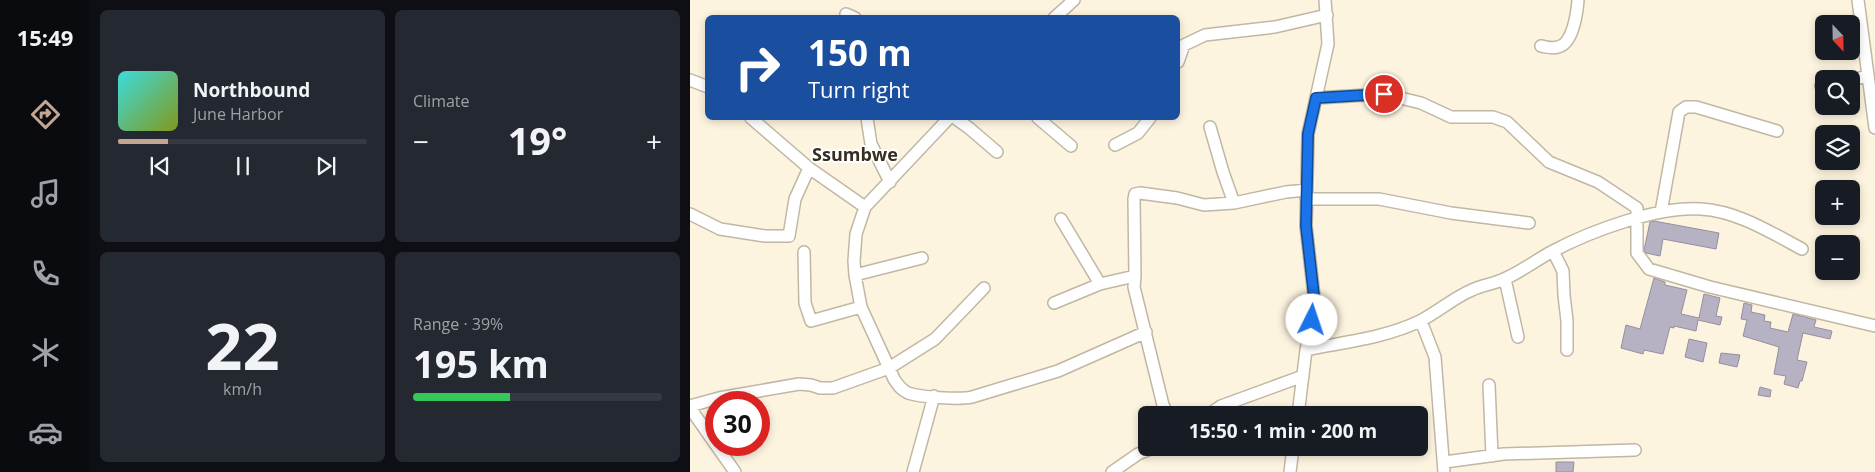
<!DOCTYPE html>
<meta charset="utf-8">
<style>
:root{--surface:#171b24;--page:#242831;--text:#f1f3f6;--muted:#9ea1a6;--line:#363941;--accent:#c3a692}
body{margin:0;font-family:"Open Sans",sans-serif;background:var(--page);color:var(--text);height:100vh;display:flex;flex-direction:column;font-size:19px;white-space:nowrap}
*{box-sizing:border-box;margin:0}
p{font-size:16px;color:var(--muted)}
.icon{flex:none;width:28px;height:28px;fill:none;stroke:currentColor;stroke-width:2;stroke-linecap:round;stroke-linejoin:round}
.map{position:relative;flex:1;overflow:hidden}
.side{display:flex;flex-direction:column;gap:10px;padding:10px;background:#0d0f14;width:600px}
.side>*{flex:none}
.hud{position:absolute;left:15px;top:15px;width:475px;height:105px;border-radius:8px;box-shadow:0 2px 8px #0003;background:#1a4fa0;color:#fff;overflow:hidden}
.needle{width:32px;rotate:158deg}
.controls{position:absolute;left:1125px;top:15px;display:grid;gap:10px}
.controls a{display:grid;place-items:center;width:45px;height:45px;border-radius:8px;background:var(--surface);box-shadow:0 2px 8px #0003;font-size:25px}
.speed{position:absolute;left:15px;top:391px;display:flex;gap:10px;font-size:25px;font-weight:700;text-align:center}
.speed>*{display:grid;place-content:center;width:65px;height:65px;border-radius:50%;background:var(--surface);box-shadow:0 2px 8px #0003;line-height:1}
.speed .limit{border:8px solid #d22;background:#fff;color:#111}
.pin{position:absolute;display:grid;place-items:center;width:42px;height:42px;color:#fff;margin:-21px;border:2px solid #fff;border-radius:50%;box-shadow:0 1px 5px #0007}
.me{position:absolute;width:55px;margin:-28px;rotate:4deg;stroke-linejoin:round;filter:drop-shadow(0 0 4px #0008)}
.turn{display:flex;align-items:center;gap:18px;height:105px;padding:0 20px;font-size:22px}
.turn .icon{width:65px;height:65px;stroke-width:2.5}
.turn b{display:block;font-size:35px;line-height:42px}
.big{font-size:38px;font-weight:700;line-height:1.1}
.side .card{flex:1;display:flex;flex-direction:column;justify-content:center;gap:8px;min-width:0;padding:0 18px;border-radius:8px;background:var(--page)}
.side .dial{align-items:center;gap:0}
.dial b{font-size:65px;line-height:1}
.song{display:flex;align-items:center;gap:15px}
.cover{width:60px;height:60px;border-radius:8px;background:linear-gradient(135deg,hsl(180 70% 55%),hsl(70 70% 35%))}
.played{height:5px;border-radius:2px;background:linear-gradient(90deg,var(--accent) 20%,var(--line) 20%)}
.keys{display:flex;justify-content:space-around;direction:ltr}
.heat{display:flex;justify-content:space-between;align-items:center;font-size:28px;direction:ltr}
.charge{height:8px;border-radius:4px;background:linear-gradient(90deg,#34c759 39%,var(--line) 0)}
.side .tiles{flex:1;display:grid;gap:10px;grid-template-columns:repeat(2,1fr)}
.trip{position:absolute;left:448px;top:406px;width:290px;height:50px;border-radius:8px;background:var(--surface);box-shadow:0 2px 8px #0003;font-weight:700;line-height:50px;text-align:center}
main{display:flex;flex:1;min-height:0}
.dock{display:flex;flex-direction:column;width:90px;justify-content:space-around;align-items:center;background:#090b0e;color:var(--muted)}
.dock .icon{width:35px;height:35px}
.dock .selected{color:var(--accent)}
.dock b{font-size:22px;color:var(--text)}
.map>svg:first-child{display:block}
.building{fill:#b7b1c4;stroke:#948ea1}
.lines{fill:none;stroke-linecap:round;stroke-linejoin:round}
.minor-casing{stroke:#c0b7a4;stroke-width:14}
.minor{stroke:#fff;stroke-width:11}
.route-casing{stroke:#114b97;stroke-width:12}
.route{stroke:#1a73e8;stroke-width:9}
.labels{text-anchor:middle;stroke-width:4;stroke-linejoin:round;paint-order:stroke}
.quarter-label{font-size:18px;font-weight:bold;fill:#362f1f;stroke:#fff}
</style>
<main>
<nav class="dock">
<b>15:49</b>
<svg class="icon selected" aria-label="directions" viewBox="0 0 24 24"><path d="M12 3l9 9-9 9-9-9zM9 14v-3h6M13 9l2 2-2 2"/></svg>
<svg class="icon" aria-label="music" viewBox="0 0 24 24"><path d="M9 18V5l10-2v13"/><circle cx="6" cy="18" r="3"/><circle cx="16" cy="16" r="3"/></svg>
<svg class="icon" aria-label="phone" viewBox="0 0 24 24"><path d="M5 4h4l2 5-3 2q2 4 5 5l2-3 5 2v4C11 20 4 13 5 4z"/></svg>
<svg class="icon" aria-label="climate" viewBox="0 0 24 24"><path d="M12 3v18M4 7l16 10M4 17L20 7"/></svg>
<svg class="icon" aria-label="car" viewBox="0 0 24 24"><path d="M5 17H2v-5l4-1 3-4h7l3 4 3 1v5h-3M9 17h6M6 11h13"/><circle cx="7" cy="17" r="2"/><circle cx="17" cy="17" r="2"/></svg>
</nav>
<section class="side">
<div class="tiles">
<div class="card">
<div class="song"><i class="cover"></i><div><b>Northbound</b><p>June Harbor</p></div></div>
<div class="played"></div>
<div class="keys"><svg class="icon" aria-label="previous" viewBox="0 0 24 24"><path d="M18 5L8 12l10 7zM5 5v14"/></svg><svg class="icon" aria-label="pause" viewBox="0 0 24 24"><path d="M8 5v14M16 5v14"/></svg><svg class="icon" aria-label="next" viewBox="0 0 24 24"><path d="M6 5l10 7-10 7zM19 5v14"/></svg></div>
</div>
<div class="card"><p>Climate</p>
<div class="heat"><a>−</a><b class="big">19°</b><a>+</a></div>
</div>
<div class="card dial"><b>22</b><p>km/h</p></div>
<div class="card"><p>Range · 39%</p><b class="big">195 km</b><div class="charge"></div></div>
</div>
</section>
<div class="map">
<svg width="1185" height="472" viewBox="0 0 1185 472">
<rect width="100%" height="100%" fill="#fdf4df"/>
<path class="building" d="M 964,221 L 1029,233 L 1026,249 L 973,239 L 970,256 L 956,253 L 954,250 L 960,222 Z
M 964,278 L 975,282 L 975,285 L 997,290 L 991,314 L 1009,318 L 1014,294 L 1030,298 L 1026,316 L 1032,317 L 1030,325 L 1008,320 L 1006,331 L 984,326 L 984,328 L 980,327 L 973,354 L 954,350 L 953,354 L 931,348 L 936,325 L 950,329 Z
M 1054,303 L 1062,305 L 1061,312 L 1075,315 L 1074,321 L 1081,322 L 1080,328 L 1098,332 L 1103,314 L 1126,320 L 1124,327 L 1142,331 L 1140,339 L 1113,333 L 1107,360 L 1117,362 L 1112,381 L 1110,381 L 1108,388 L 1094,384 L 1096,376 L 1084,374 L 1089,347 L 1053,336 L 1057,320 L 1051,319 Z
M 999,339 L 1017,343 L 1013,362 L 995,357 Z
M 1031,353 L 1050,355 L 1047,367 L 1029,363 Z
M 1070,387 L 1081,390 L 1080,397 L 1068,395 Z
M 866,462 L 884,462 L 883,472 L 866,472 Z"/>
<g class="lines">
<g class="minor-casing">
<path id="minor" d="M 1168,0 L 1185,128
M 156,14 L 165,18
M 364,18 L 384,0
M 851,46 C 857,47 862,49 868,47 C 883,44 887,13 888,0
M 488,62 L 494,45 L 515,35 L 585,27 L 637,15
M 0,80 L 18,87
M 1161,80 L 1178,76
M 1131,86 L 1134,85
M 626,98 L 694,94 L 731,103 L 761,117 L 803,117 L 817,122 L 859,162 L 908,182 L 947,208 L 947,253 L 959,269 L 1020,287 L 1185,326
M 61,118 L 119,168 L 175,207
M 177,118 L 181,144 L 200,182
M 259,118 L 175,207 L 166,234 L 164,261 L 165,275 L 171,307 L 204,379 C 208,385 211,390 218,393 C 229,397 270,400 282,397 L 368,371 L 456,332
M 265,118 L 279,128 L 307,152
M 348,118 L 381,146
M 520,127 L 533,172 L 544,203
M 425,145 L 448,133 L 460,118
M 616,199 L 689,199 L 761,213 L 839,223
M 971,212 L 989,112 L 996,107 L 1006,107 L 1087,131
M 0,214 L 30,229 L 75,236 L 99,236 L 105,199 L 119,168
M 371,219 L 410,284
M 863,251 L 873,271 L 874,295 L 877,321 L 877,350
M 114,252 L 115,303 L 121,321 L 171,307
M 165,275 L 232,258
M 815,279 L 828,337
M 364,303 L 410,284 L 445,276
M 731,321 L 745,357 L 754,472
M 616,350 C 654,342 695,338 730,321 C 748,312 763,298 782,290 C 792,285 804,284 814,279 C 831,272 846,260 863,251 C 901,231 968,206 1011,209 C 1047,211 1080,232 1112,249
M 799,385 L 802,456
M 0,406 L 29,398 L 109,384 L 121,385 L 130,388 L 143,388 L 199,368 L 245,339 L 294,288
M 0,408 L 45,472
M 478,415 L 473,405 L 444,287 L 445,276 L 444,199 L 445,194 L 450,193 L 487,198 L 514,205 L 544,203 L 596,192 L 617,190
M 518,415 L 531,406 L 613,376
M 608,415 L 616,350 L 625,305 L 616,226 L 618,134 L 638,44 L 635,0
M 755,462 L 814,454 L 945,450
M 223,472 L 244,396
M 422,472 L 448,454 L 463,448
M 600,472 L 603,448"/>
</g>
<use href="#minor" class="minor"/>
</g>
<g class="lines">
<g class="route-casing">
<path id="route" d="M 622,320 L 625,305 L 616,226 L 618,134 L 626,98 L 694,94"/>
</g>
<use href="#route" class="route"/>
</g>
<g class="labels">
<g class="quarter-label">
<text x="165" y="161">Ssumbwe</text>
</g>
</g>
</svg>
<div class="controls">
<a><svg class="needle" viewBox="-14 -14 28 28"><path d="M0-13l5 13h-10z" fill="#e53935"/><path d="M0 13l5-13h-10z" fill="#9ea1a6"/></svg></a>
<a><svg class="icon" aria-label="search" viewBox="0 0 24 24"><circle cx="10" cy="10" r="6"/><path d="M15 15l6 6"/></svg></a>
<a><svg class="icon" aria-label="layers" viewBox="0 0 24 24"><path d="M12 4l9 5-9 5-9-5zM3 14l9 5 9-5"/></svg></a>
<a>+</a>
<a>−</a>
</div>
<div class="speed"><div class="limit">30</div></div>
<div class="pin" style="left:694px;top:94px;background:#d93025"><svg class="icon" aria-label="arrive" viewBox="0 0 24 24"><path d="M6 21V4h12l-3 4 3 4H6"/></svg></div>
<svg class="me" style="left:622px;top:320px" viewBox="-20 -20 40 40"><circle r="19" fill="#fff"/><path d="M0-13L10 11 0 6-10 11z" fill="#1a73e8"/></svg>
<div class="trip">15:50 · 1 min · 200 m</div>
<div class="hud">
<div class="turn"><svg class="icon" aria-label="right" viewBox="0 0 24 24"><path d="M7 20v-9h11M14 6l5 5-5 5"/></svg><div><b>150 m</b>Turn right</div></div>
</div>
</div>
</main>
